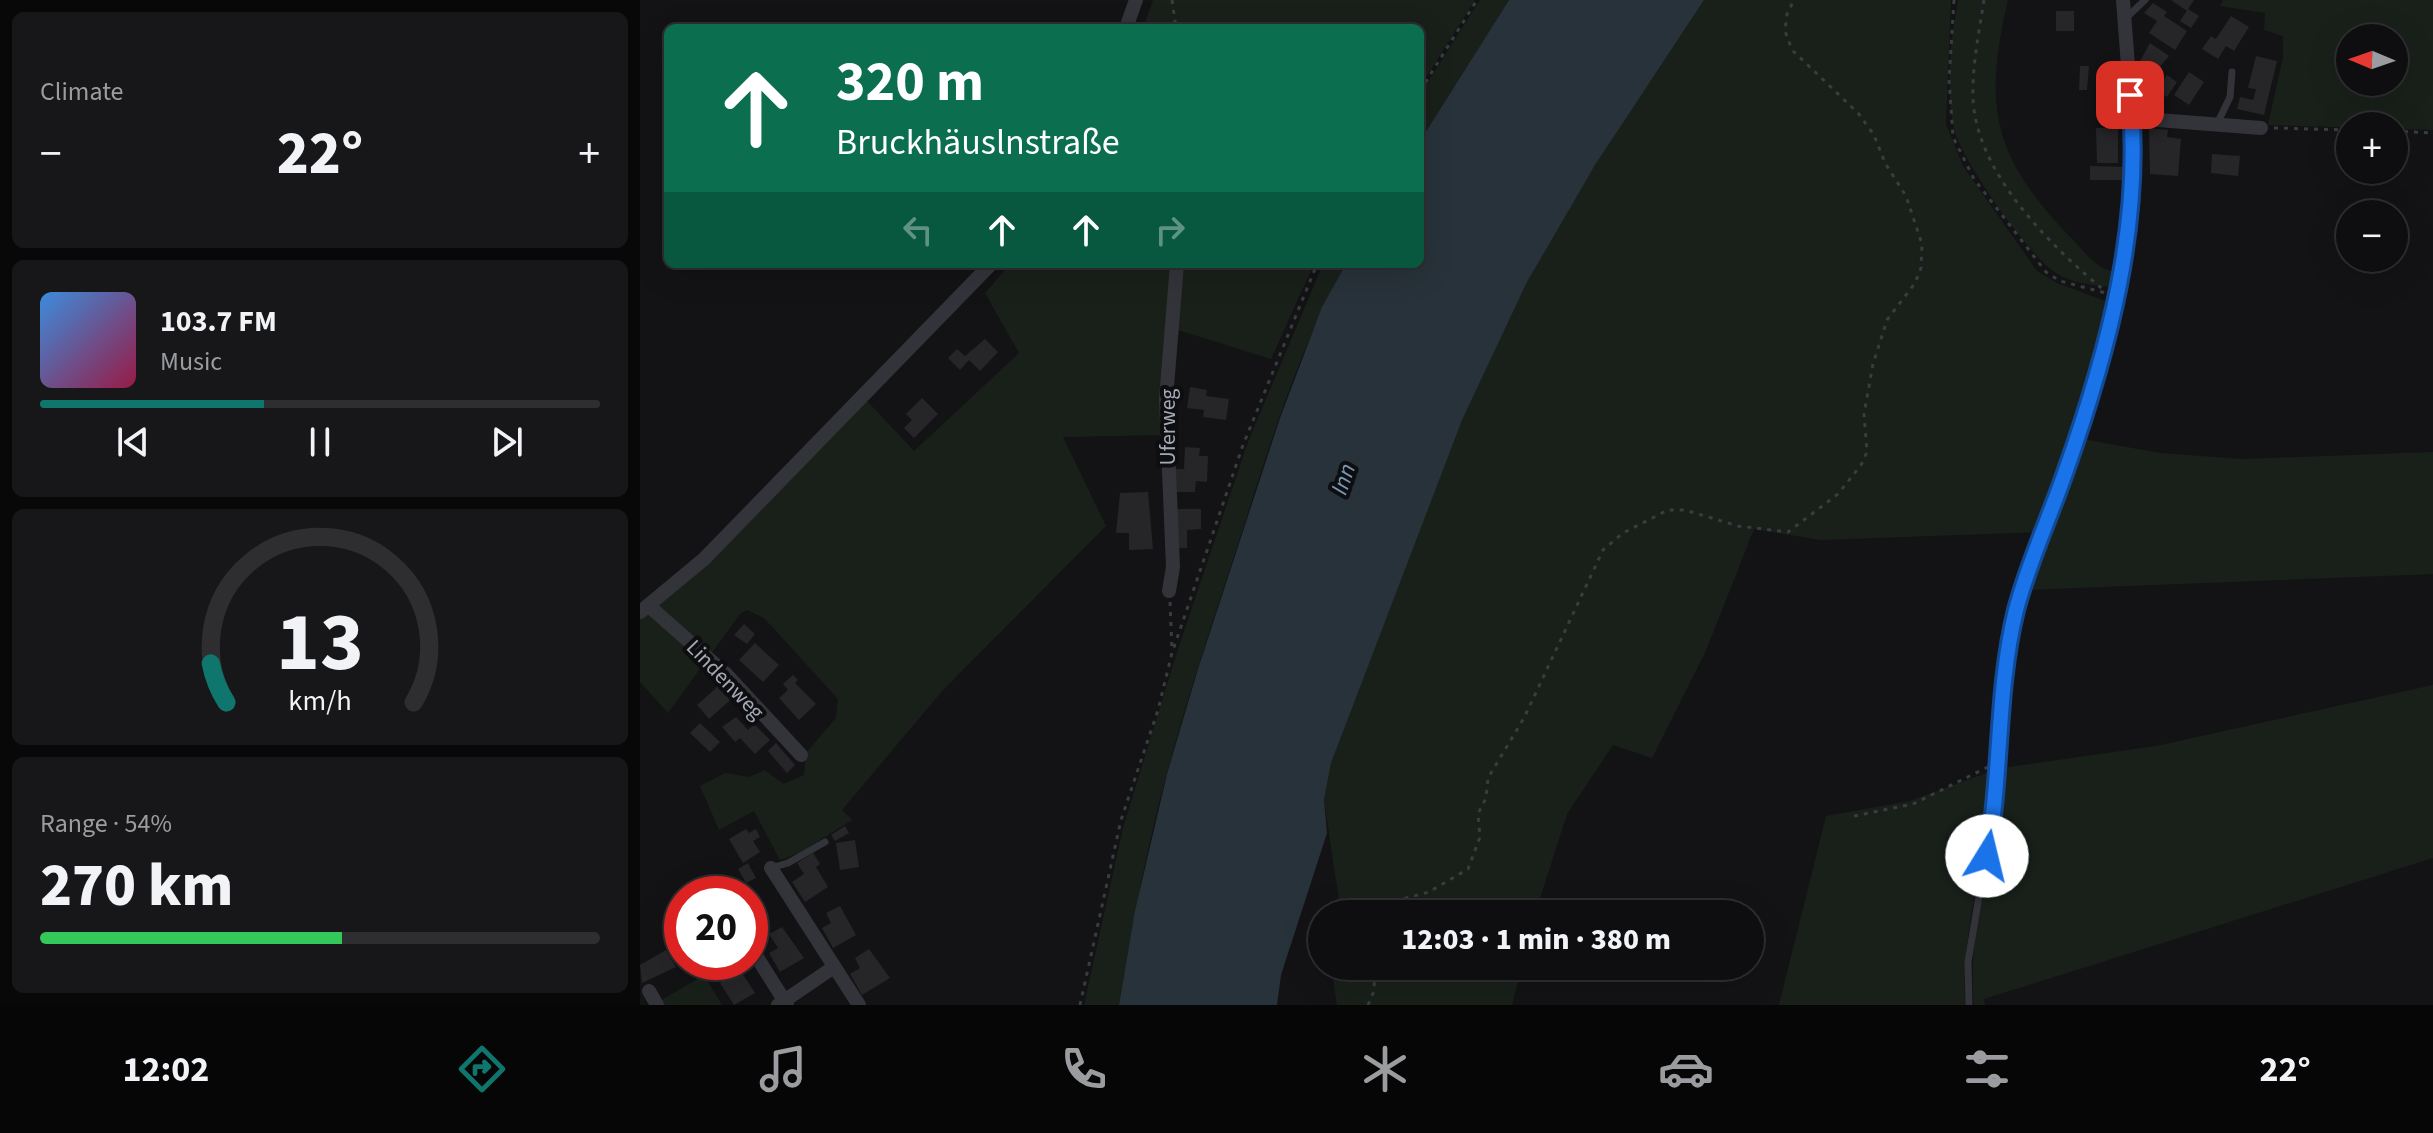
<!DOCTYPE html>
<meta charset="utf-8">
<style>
:root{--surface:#0e0e10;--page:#171719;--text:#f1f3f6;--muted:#9b9c9f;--line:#2e2e30;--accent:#0f766e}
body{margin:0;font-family:"Source Sans 3",sans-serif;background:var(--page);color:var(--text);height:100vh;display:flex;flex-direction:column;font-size:30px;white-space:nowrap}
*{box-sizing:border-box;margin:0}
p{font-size:26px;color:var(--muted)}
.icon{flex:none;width:44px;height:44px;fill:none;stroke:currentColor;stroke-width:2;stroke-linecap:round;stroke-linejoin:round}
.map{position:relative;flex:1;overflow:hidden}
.drawer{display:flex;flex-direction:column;gap:12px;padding:12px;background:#080809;width:640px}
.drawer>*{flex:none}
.hud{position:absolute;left:24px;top:24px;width:760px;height:244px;border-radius:12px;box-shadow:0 8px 32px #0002,0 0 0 2px var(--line);background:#0b6e4f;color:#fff;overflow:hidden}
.needle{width:52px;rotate:272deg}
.controls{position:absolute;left:1696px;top:24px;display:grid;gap:16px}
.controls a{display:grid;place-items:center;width:72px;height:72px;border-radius:50%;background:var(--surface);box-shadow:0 8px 32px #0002,0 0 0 2px var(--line);font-size:40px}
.speed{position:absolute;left:24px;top:876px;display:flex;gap:16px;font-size:40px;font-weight:700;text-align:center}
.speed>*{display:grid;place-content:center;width:104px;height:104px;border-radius:50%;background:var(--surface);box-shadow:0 8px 32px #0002,0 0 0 2px var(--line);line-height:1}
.speed .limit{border:12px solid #d22;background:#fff;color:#111}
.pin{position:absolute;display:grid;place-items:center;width:68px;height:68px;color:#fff;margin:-34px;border-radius:16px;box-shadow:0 4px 12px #0006}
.me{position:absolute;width:88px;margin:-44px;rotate:9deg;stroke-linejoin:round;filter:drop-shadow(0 0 6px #0008)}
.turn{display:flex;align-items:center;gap:28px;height:168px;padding:0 40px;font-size:36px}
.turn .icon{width:104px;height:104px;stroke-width:2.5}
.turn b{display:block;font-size:56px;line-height:68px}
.lanes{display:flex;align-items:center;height:76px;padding:0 40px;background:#0003;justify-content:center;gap:40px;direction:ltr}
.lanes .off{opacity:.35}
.big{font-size:60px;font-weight:800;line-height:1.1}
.drawer .widget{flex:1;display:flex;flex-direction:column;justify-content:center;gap:12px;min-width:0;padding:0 28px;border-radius:12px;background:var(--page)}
.drawer .dial{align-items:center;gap:0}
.dial svg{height:208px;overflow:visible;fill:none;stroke:var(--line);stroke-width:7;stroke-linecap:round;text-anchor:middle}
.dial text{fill:var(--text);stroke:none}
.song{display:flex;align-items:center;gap:24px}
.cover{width:96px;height:96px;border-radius:12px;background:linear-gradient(135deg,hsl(210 70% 55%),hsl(340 70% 35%))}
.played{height:8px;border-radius:4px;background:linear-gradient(90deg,var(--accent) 40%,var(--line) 40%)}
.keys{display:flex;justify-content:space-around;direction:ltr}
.heat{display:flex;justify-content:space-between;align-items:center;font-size:44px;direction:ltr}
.charge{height:12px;border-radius:6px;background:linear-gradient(90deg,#34c759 54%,var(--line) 0)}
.trip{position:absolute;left:668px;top:900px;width:456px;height:80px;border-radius:40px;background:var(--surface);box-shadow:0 8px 32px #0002,0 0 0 2px var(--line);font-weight:800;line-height:80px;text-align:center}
.tabs{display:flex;height:128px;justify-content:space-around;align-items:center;background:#060606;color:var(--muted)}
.tabs .icon{width:56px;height:56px}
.tabs .active{color:var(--accent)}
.tabs b{font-size:36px;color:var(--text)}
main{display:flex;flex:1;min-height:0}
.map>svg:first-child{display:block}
.green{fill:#19201a;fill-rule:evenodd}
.water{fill:#28323a}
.building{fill:#262629}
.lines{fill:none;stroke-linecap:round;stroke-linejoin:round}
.path{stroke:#393c41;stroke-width:3;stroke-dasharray:4 6;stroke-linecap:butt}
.service{stroke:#33343a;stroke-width:7}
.minor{stroke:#33343a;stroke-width:14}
.route-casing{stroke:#114b97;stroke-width:20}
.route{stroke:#1a73e8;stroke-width:14}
.labels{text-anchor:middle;stroke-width:8;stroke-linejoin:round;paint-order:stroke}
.street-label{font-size:22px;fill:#a3a9b7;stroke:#0e0e10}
.water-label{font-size:24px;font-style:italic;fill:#7698b5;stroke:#0e0e10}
</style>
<main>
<section class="drawer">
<div class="widget"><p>Climate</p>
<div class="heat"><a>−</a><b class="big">22°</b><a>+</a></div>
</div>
<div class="widget">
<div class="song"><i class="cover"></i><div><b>103.7 FM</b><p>Music</p></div></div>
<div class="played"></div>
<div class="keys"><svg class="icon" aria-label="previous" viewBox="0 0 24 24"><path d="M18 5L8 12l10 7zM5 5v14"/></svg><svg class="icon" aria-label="pause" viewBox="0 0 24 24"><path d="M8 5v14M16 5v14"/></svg><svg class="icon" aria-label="next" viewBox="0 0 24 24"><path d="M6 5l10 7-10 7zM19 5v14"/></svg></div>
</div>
<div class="widget dial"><svg viewBox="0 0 100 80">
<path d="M14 69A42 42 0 1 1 86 69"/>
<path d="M14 69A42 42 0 0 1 8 54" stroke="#0f766e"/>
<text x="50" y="56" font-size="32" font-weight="700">13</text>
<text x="50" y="72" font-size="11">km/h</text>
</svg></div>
<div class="widget"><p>Range · 54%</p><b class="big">270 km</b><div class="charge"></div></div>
</section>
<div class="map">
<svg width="1793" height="1005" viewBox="0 0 1793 1005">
<rect width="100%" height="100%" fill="#131315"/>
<path class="green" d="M 513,0 L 835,0 L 780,87 L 780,28 L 503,28 Z
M 840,0 L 869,0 L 780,141 L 780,94 Z
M 1064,0 L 1311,0 L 1306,124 L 1323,166 L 1397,271 L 1417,283 L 1468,302 C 1473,346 1417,484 1399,532 L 1181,540 L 1114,529 L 1065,653 L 1012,758 L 973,745 L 927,814 L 895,914 L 701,914 L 684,800 L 691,763 C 751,601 807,434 887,282 C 938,184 1003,92 1064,0 Z
M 1318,0 L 1368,0 C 1342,110 1354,159 1434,241 C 1446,253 1459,273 1478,271 L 1476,282 L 1469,287 C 1452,285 1431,283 1416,273 C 1388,255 1322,161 1314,129 C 1305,89 1311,39 1318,0 Z
M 1583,0 L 1793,0 L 1793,130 L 1628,125 L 1643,57 L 1643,36 L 1624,30 L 1625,13 L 1580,6 ZM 1710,38 L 1754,38 L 1754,82 L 1710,82 Z
M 370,264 L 533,264 L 522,435 L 423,437 L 466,526 L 303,690 L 202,810 L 212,820 L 159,853 L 140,860 L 114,811 L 79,830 L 60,786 L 85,773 L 109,777 L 125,770 L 143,784 L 164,775 L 166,753 L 196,718 L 198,699 L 124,618 L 107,610 L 100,614 L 28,713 L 0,682 L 0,618 L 227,401 L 274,451 L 379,353 L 345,293 Z
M 541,264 L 674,264 L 631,359 L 535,329 Z
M 683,264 L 706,264 C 658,350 629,447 599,541 C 574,618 548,695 527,773 C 506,849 492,927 479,1005 L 444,1005 L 483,828 L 537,652 L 608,442 Z
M 1442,439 L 1520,453 L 1603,459 L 1793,452 L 1793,574 L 1387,590 Z
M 1793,685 L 1793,858 L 1344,999 L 1345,1005 L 1334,1005 C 1326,925 1357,848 1362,768 L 1516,746 Z
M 1354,770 C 1349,849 1321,925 1325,1005 L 1139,1005 L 1186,816 L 1270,801 Z
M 691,966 L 882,966 L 872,1005 L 697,1005 Z
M 64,975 L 82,1005 L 22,1005 L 20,1001 Z"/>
<path class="water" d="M 869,0 L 1064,0 L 955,165 L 887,282 L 822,420 L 691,763 L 684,800 L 687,833 L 641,975 L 637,1005 L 479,1005 L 495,911 L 527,774 L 558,669 L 640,418 L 682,307 L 706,264 L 780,264 L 780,141 Z"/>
<path class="building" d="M 1531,0 L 1554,0 L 1547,11 Z
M 1513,3 L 1527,12 L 1524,16 L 1547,31 L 1535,50 L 1509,33 L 1517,21 L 1504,13 Z
M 1548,9 L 1559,16 L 1551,28 L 1540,21 Z
M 1416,11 L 1434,11 L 1434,31 L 1416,31 Z
M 1591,16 L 1609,27 L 1594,51 L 1586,46 L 1578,59 L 1562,49 L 1571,36 L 1576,39 Z
M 1510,43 L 1529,56 L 1506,83 L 1493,74 Z
M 1616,56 L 1637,61 L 1624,115 L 1597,109 L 1600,97 L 1613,100 L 1616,89 L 1608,88 Z
M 1440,66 L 1449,66 L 1447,90 L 1439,90 Z
M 1549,72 L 1564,82 L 1549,105 L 1534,95 Z
M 1527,75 L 1537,82 L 1527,97 L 1517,90 Z
M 1456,128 L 1478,128 L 1478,163 L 1457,163 Z
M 1509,128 L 1528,130 L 1527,137 L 1541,139 L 1538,176 L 1510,174 Z
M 1572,154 L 1600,156 L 1598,176 L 1571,173 Z
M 1450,166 L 1487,167 L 1486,180 L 1450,180 Z
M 345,339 L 358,352 L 340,371 L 329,360 L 320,370 L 308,358 L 317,349 L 325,356 Z
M 550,387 L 567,390 L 566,396 L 589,399 L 586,420 L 563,417 L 564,410 L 547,408 Z
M 282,398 L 298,414 L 274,438 L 264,428 L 272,420 L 266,414 Z
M 545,447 L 560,448 L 559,456 L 568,456 L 567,482 L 556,481 L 555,492 L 534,492 L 535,469 L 544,469 Z
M 508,492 L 513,549 L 489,550 L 489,533 L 476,533 L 480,493 Z
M 535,509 L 561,509 L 561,529 L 547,530 L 547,548 L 535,548 Z
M 104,624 L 115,634 L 107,644 L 94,635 Z
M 115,643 L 139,665 L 123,682 L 99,660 Z
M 153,675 L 158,680 L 155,683 L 176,704 L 159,720 L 139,698 L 148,690 L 143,684 Z
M 80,676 L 95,696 L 69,719 L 57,705 L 77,687 L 73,683 Z
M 96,717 L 108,730 L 114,724 L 130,740 L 115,754 L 100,738 L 95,742 L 82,727 Z
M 60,723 L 80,742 L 70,752 L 50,733 Z
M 136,743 L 155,765 L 147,773 L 128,751 Z
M 205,826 L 209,833 L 195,841 L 191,835 Z
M 106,829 L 109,833 L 116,829 L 120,837 L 113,841 L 120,852 L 103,863 L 89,839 Z
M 215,840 L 219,867 L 200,870 L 196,843 Z
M 173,853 L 180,864 L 176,867 L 188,887 L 165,902 L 152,882 L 164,874 L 157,863 Z
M 108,863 L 116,878 L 106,883 L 98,869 Z
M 115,893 L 127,913 L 110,924 L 110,896 Z
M 200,906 L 216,935 L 193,948 L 182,928 L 191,923 L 186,913 Z
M 142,927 L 164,958 L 140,972 L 129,953 L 138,948 L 129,934 Z
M 229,949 L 250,978 L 222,995 L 210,974 L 220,968 L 215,958 Z
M 26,950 L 36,967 L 2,983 L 0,965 Z
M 100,970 L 115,993 L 94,1005 L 80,983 Z"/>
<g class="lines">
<path class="path" d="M 532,0 L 536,28
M 1314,0 L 1309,80 L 1313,137 L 1334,179 L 1406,272 L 1420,281 L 1466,293
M 1344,0 C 1339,32 1332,66 1333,98 C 1336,174 1412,247 1466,292
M 780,91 L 837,0
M 1634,128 L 1710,130
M 1754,131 L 1793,133
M 530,602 L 532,651
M 1214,816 L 1273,804 L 1348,767
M 739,914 L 762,899 L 789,892 L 828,869 L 840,837 L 838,814 L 846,798 L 848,778 L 884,718 L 963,550 L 983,533 L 1028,510 L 1045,510 L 1098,526 L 1148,532 L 1198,494 L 1221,465 L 1227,452 L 1224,414 L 1233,364 L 1247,320 L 1275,283 L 1281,268 L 1282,244 L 1266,196 L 1245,163 L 1234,135 L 1218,113 L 1152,50 L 1145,31 L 1147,14 L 1154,0
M 440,1005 L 481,820 L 518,710 L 532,653 L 603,445 L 677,264
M 728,1005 L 734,991 L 735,966"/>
<path class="service" d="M 1486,18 L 1505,0
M 1577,124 L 1590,97 L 1592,72
M 131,868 L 148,863 L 185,842
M 1329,1005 L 1328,962 L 1356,794 L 1365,666 L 1377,609 L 1456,382 L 1484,261 L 1489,213"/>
<path class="minor" d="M 1483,0 L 1492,118 L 1489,213
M 486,28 L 496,0
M 1492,118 L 1621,128
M 529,591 L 533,567 L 526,399 L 537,264
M 9,606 L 86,674 L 161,755
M 0,612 L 64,559 L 351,264
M 131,868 L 219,1005
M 110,946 L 147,1005
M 9,991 L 17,1005
M 138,1005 L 194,967"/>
</g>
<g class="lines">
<g class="route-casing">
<path id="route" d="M 1347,856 C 1362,775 1356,691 1376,610 C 1388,564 1409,519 1425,473 C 1468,352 1503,224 1490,95"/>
</g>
<use href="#route" class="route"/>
</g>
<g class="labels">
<g class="street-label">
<text transform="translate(527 427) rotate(-90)" y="8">Uferweg</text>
<text transform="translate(86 679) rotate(46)" y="8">Lindenweg</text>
</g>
<g class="water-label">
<text transform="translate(703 479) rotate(-71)" y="8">Inn</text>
</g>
</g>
</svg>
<div class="controls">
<a><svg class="needle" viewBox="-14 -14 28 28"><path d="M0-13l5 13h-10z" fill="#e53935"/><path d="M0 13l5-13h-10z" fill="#9b9c9f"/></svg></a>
<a>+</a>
<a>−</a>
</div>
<div class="speed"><div class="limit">20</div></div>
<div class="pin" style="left:1490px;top:95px;background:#d93025"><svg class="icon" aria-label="arrive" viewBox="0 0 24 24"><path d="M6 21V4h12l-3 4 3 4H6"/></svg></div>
<svg class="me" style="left:1347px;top:856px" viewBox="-20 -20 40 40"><circle r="19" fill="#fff"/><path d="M0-13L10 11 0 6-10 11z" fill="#1a73e8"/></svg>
<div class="trip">12:03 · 1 min · 380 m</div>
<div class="hud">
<div class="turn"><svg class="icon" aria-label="ahead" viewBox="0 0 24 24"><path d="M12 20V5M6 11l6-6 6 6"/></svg><div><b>320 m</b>Bruckhäuslnstraße</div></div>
<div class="lanes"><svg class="icon off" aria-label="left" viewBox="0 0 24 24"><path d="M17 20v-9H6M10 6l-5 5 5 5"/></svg><svg class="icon" aria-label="ahead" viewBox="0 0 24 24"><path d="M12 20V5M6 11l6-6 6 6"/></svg><svg class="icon" aria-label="ahead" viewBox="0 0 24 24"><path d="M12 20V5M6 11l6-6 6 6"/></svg><svg class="icon off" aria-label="right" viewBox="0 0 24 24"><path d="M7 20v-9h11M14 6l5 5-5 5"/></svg></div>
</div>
</div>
</main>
<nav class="tabs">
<b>12:02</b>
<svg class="icon active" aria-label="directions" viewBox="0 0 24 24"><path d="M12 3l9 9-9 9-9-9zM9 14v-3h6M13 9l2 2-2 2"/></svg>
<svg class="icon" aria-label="music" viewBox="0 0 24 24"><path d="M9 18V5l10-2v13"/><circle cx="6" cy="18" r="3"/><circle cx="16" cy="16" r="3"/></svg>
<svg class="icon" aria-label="phone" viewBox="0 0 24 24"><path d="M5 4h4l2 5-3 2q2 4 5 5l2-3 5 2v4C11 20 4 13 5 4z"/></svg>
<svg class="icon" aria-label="climate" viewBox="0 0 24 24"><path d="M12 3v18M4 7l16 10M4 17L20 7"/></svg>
<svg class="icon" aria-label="car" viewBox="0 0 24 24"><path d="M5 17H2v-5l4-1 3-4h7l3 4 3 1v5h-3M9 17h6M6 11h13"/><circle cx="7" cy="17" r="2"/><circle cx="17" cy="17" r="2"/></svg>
<svg class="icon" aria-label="filters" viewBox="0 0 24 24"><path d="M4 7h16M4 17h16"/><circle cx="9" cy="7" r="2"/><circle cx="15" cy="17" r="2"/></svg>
<b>22°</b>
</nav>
